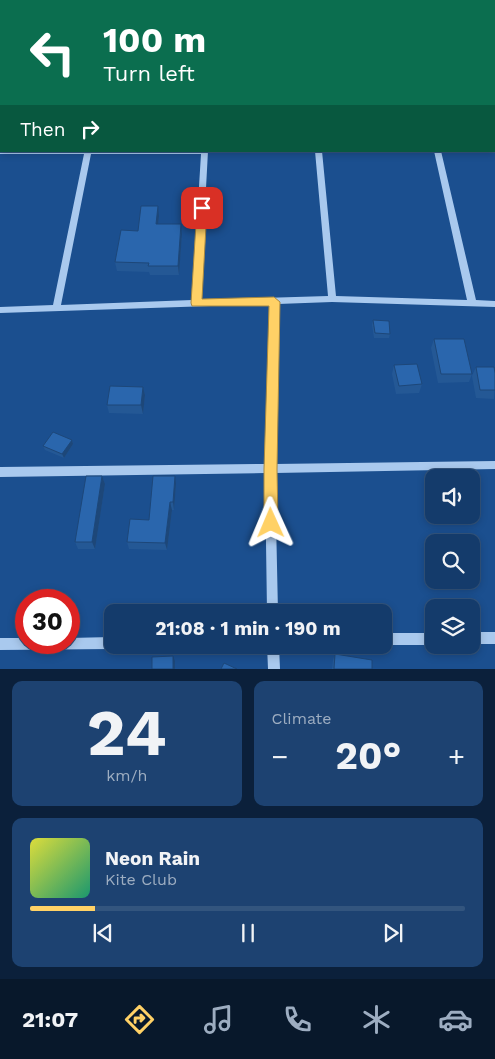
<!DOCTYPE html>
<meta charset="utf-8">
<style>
:root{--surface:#143b6b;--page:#1d4271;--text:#f1f3f6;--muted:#9dadc1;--line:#33557e;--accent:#ffd166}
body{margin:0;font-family:"Work Sans",sans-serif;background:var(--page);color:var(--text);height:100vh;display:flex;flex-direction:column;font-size:19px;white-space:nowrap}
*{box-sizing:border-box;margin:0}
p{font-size:16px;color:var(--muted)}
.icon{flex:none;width:28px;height:28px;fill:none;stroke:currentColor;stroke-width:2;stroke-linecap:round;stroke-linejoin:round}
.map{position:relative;height:669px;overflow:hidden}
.panel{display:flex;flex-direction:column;gap:12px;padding:12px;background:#0b203b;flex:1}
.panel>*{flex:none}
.hud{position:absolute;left:0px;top:0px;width:495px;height:152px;box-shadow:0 2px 8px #0003,0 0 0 1px var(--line);background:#0b6e4f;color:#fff;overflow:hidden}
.controls{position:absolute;left:425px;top:469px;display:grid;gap:10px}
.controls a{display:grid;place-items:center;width:55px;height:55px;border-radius:10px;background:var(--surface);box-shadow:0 2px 8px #0003,0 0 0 1px var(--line);font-size:25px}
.speed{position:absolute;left:15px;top:589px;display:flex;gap:10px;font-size:25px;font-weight:700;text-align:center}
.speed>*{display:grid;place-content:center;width:65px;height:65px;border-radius:50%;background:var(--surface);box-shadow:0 2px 8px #0003,0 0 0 1px var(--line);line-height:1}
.speed .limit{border:8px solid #d22;background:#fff;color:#111}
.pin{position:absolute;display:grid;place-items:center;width:42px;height:42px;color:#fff;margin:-21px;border-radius:10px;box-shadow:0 2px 8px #0006}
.me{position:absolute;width:55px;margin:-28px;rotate:359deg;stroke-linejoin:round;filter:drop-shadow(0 0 4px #0008)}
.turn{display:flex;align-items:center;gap:18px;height:105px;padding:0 20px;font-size:22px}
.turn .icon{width:65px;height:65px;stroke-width:2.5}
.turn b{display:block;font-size:35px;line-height:42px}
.then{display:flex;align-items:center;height:48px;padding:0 20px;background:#0003;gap:10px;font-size:19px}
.big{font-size:38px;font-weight:700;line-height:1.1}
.panel .tile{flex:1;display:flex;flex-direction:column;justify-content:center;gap:8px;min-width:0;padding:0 18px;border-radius:10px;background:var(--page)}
.panel .dial{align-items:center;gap:0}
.dial b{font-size:65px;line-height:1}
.song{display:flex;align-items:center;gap:15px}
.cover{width:60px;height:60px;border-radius:8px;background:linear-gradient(135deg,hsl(60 70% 55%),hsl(160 70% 35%))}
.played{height:5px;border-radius:2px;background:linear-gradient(90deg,var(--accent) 15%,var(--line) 15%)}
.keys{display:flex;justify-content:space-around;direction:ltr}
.heat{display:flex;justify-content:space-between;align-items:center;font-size:28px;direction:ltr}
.panel .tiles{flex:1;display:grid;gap:12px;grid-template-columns:1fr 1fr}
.tile:last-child{grid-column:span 2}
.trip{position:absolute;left:104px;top:604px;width:288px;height:50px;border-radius:10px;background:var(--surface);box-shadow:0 2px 8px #0003,0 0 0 1px var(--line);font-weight:700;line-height:50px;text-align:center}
.tabs{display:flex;height:80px;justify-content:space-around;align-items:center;background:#08182b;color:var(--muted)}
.tabs .icon{width:35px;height:35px}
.tabs .selected{color:var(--accent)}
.tabs b{font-size:22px;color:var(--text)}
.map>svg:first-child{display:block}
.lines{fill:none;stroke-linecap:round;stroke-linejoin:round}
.minor{fill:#a9c9ee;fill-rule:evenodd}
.wall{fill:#245895}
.shaded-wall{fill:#1d4779}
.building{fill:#2a66ad;stroke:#1d4779}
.route{fill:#ffd166;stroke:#a68842}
</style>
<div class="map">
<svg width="495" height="669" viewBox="0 0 495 669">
<rect width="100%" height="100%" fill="#1b4f8f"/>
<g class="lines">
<path class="minor" d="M 116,0 L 122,0 L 122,1 L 116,1 Z
M 211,0 L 217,0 L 217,1 L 211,1 Z
M 300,0 L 306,0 L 306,1 L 300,1 Z
M 398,0 L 404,0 L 405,1 L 399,1 Z
M 494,9 L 495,9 L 495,13 L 494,13 Z
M 0,103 L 1,103 L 1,107 L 0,107 Z
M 0,150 L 1,151 L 208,151 L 200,300 L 328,296 L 315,151 L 322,151 L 336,296 L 467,300 L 434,151 L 441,151 L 476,300 L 495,301 L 495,307 L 332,302 L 278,304 L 275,464 L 495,461 L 495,469 L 275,473 L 278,612 L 267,612 L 265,473 L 0,477 L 0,467 L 265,464 L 270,304 L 0,313 L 0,307 L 53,305 L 84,154 L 0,154 ZM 91,154 L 201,154 L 192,300 L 61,305 Z
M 471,632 L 495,632 L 495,644 L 471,644 Z
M 382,633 L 434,633 L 434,645 L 382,645 Z
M 112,637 L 112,645 L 117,645 L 116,647 L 112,649 L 0,650 L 0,638 L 26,638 L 26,642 L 69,642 L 69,638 Z
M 267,645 L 279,645 L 280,669 L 268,669 Z"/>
</g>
<path class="wall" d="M 185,0 L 206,0 L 205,1 L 185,1 Z
M 414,0 L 464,0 L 431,1 L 420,1 Z
M 159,216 L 158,224 L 182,234 L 179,275 L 150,275 L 149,272 L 117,271 L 115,262 L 138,231 Z
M 373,320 L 390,334 L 389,338 L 374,338 L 372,325 Z
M 434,339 L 472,374 L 469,382 L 438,383 L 431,348 Z
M 394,365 L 422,384 L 419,393 L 396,394 L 392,374 Z
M 476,367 L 495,373 L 494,399 L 476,398 L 472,376 Z
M 143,387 L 145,395 L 143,414 L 109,413 L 107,405 Z
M 72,440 L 73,444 L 64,458 L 45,450 L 43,446 Z
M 102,476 L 105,484 L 95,549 L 78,549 L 75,542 Z
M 176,484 L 174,510 L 172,510 L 167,550 L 129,549 L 127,542 L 149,520 Z
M 335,654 L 372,669 L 332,669 L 333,660 Z"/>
<path class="shaded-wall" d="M 158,206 L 159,216 L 157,233 L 156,224 Z
M 181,224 L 182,234 L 179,275 L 178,266 Z
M 143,387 L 145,395 L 143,414 L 141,405 Z
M 72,440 L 73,444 L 64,458 L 62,454 Z
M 102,476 L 105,484 L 95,549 L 92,542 Z
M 175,476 L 176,484 L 174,510 L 173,502 Z
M 170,502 L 172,510 L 167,550 L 165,543 Z
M 173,656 L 175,661 L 175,669 L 173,669 Z"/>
<path class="building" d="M 186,0 L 199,0 L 199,1 L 186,1 Z
M 316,0 L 391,0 L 392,1 L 316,1 Z
M 141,206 L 158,206 L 156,224 L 181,224 L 178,266 L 148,266 L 149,263 L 115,262 L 121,230 L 138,231 Z
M 373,320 L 389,321 L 390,334 L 375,333 Z
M 434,339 L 464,339 L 472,374 L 441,374 Z
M 417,364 L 422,384 L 399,386 L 394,365 Z
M 476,367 L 494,367 L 495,373 L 495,390 L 480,390 Z
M 110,386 L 143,387 L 141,405 L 107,405 Z
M 53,432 L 72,440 L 62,454 L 43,446 Z
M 86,476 L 102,476 L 92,542 L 75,542 Z
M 153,476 L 175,476 L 173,502 L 170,502 L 165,543 L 127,542 L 130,519 L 149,520 Z
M 335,654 L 372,660 L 372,669 L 334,669 Z
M 173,656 L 173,669 L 152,669 L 152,657 Z
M 224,663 L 237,669 L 221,669 Z"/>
<path class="route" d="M 202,205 L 207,208 L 202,299 L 274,297 L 280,302 L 277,469 L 278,523 L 276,527 L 271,529 L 266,527 L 264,523 L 264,469 L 269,306 L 192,306 L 191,303 L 197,208 Z"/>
</svg>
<div class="controls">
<a><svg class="icon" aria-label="sound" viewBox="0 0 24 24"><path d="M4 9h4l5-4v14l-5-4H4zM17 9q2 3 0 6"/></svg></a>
<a><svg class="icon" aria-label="search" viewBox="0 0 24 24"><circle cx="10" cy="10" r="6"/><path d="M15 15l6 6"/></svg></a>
<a><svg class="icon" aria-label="layers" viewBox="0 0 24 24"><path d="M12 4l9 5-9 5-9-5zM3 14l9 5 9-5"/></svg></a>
</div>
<div class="speed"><div class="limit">30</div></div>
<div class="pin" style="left:202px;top:208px;background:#d93025"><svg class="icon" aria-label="arrive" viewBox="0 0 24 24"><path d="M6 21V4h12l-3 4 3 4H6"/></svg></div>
<svg class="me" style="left:271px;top:523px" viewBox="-20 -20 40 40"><path d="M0-17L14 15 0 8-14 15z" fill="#ffd166" stroke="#fff" stroke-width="4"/></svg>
<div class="trip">21:08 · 1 min · 190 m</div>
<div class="hud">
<div class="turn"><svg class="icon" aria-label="left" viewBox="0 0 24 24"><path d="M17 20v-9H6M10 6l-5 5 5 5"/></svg><div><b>100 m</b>Turn left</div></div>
<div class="then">Then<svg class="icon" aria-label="right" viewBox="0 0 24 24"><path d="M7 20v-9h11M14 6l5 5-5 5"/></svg></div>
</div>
</div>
<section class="panel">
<div class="tiles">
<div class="tile dial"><b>24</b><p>km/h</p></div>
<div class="tile"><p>Climate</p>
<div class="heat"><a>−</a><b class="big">20°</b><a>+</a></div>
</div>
<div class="tile">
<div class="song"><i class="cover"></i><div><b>Neon Rain</b><p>Kite Club</p></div></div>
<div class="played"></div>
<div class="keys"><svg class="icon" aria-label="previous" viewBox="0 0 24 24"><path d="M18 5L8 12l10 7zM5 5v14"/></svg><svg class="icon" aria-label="pause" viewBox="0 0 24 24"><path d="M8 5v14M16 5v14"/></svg><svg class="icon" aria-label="next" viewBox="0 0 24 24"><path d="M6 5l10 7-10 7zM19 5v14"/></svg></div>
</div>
</div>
</section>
<nav class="tabs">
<b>21:07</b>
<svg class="icon selected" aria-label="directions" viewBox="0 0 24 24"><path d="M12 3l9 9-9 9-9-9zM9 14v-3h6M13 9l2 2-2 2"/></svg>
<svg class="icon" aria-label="music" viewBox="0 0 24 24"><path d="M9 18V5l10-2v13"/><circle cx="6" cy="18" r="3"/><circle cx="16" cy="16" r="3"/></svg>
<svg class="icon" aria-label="phone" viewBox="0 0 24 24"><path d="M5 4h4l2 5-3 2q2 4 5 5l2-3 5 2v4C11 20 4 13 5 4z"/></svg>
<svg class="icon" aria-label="climate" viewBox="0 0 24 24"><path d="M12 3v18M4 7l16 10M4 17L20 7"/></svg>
<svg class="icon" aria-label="car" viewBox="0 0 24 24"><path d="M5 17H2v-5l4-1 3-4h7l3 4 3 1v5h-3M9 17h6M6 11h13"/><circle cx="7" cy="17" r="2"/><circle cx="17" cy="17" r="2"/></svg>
</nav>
